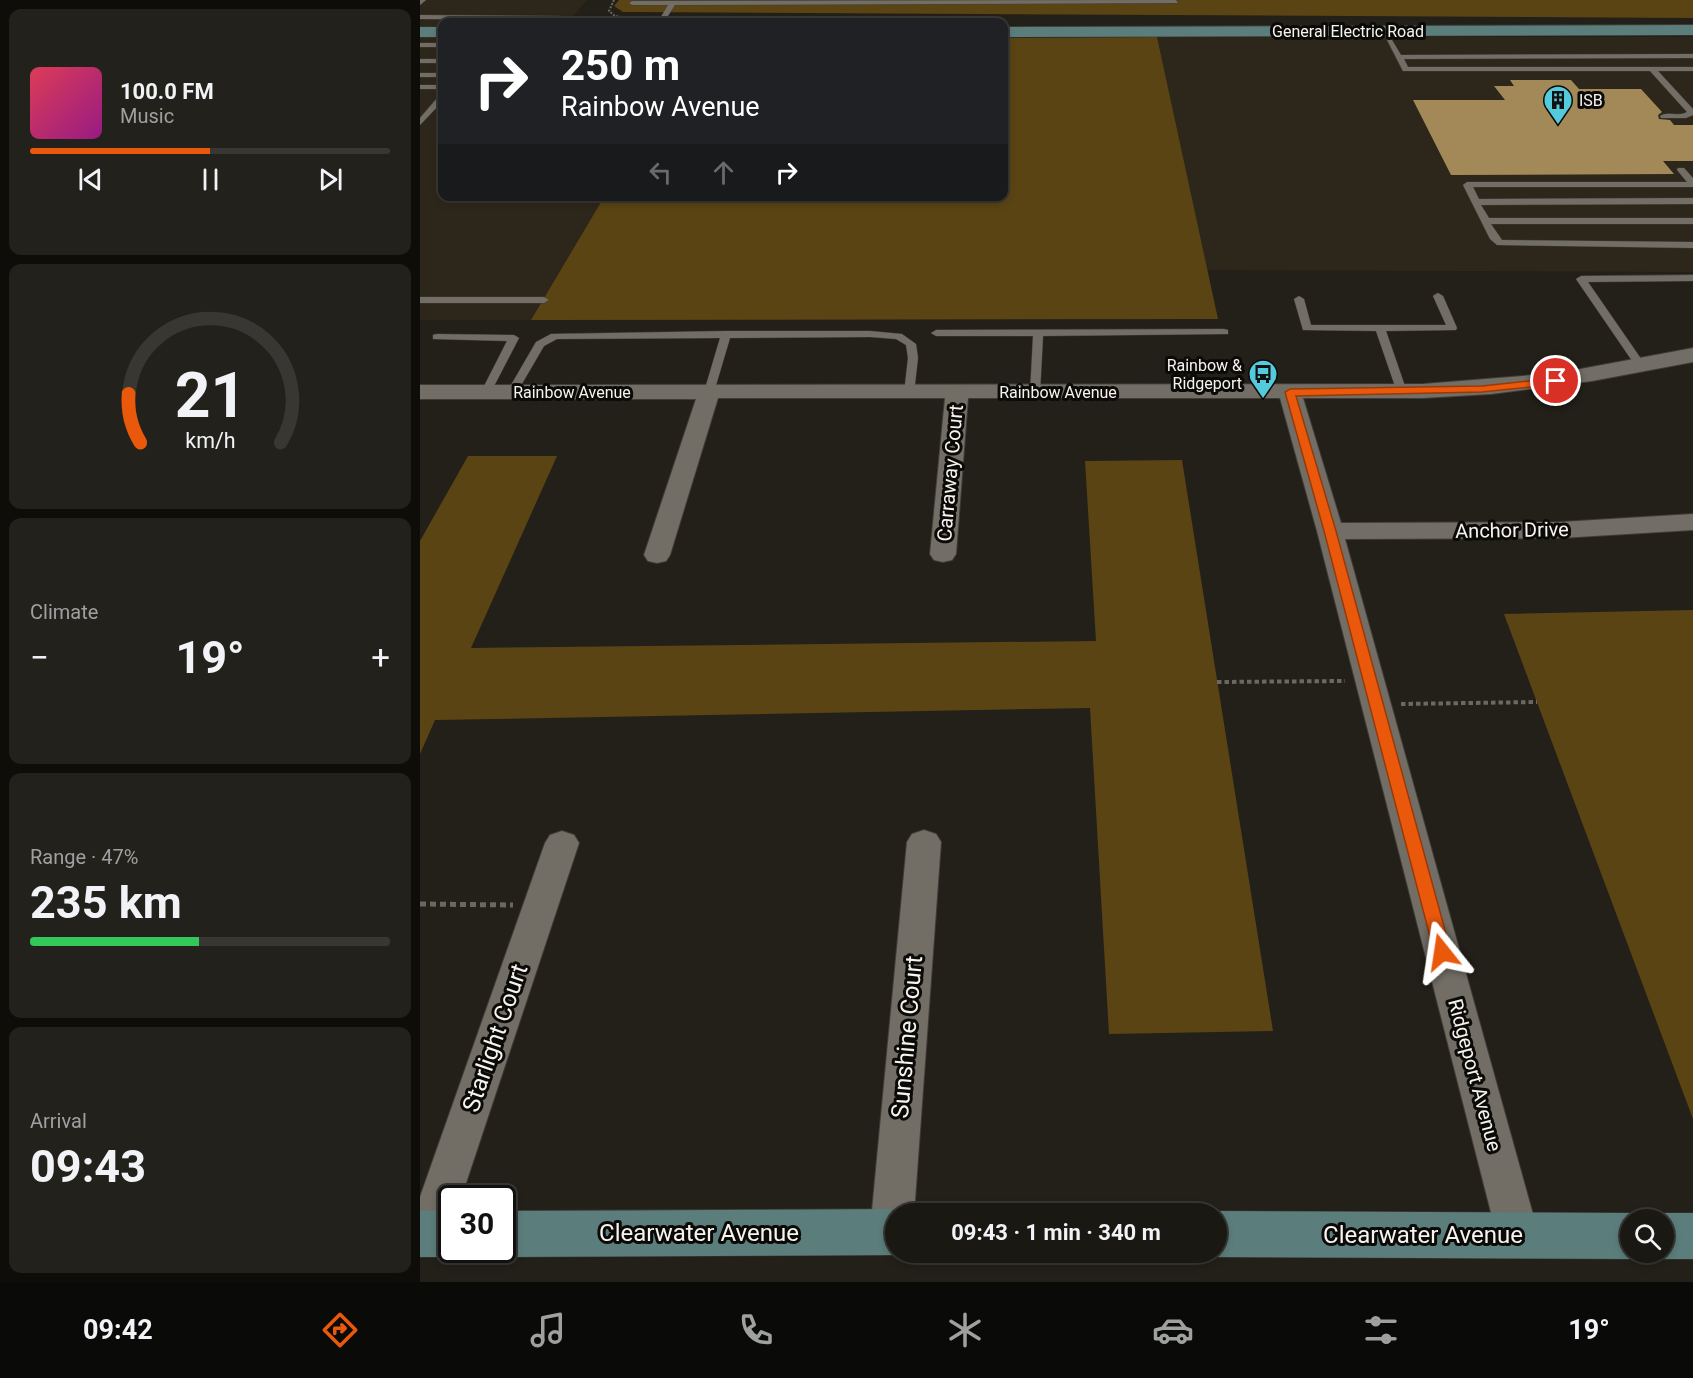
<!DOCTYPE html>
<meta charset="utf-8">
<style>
:root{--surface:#1a1813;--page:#23211c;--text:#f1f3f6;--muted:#9fa0a0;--line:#383733;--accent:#ea580c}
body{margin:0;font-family:Roboto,sans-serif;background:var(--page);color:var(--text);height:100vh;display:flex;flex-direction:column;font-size:22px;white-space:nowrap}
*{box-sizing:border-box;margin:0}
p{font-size:20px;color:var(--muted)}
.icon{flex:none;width:33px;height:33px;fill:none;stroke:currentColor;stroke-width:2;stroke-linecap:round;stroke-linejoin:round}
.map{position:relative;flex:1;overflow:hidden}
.panel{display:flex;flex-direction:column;gap:9px;padding:9px;background:#0e0d0a;width:420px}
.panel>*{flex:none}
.banner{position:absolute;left:18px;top:18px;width:570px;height:183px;border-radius:12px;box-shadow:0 3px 9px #0003,0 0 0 2px var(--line);background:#202124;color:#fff;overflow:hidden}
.fabs{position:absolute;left:1200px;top:1209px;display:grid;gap:12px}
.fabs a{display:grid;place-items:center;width:54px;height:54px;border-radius:50%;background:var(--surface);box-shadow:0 3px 9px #0003,0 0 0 2px var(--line);font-size:30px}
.speed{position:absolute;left:18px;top:1185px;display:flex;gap:12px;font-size:30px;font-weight:700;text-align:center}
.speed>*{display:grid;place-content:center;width:78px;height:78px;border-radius:50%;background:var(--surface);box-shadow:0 3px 9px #0003,0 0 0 2px var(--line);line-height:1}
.speed .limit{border:3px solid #111;border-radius:9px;background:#fff;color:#111}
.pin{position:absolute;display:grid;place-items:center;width:51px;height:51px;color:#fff;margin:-26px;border:3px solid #fff;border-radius:50%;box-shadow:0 2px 6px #0007}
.me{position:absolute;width:66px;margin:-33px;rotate:345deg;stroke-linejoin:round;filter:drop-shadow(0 0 4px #0008)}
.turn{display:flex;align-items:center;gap:21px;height:126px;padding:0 24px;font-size:27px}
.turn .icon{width:78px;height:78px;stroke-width:2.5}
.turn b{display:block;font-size:42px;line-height:51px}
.lanes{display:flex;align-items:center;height:57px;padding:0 24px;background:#0003;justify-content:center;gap:30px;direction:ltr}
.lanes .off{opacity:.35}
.big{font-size:45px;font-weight:700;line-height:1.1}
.panel .widget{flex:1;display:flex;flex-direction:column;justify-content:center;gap:9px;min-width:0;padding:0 21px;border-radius:12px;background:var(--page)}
.panel .dial{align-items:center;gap:0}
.dial svg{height:156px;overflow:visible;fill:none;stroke:var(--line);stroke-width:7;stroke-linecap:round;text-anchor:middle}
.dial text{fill:var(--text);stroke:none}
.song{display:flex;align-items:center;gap:18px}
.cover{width:72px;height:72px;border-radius:9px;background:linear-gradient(135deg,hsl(350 70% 55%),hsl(310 70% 35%))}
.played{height:6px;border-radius:3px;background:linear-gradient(90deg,var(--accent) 50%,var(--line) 50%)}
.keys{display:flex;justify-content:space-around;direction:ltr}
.heat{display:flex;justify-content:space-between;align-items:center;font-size:33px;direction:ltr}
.charge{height:9px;border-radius:4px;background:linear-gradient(90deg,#34c759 47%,var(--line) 0)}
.trip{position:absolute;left:465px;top:1203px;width:342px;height:60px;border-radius:30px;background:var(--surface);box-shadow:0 3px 9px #0003,0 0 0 2px var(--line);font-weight:700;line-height:60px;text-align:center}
.menu{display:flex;height:96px;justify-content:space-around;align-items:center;background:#0a0a08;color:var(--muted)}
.menu .icon{width:42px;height:42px}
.menu .current{color:var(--accent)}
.menu b{font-size:27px;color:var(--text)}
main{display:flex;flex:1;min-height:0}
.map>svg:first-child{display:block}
.built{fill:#2d271b}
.green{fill:#5a4414}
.building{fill:#a28957}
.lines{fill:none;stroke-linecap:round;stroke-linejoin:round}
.lane-casing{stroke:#3f3d39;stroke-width:1}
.street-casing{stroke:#3f3d39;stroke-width:2}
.secondary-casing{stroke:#3f3d39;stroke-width:1}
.path-far2{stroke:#6b6862;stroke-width:2;stroke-dasharray:2 1.5;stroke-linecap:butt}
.path-far1{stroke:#6b6862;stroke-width:4;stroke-dasharray:4.5 3;stroke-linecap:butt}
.path{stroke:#6b6862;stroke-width:5;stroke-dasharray:6 4;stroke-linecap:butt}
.lane{fill:#726e66;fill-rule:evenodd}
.street{fill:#726e66;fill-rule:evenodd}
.secondary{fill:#5b7d7c;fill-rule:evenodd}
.route{fill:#ea580c;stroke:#983908;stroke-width:1.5}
.labels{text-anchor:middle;stroke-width:6;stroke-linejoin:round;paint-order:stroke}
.far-street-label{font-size:16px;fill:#f6f4f0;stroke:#0b0a07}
.far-poi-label{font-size:16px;fill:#f6f4f0;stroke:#0b0a07;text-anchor:start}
.street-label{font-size:20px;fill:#f6f4f0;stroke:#0b0a07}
.near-street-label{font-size:24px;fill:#f6f4f0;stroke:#0b0a07}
</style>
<main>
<section class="panel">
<div class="widget">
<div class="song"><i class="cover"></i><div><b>100.0 FM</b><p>Music</p></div></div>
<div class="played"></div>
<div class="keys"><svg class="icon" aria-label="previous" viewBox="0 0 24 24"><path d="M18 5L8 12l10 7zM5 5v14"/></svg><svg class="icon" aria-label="pause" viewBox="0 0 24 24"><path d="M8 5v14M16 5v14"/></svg><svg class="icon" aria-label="next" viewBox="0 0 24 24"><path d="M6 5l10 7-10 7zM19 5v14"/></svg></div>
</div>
<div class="widget dial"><svg viewBox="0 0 100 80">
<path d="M14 69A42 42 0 1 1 86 69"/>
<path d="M14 69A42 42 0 0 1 8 44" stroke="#ea580c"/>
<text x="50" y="56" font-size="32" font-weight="700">21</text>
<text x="50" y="72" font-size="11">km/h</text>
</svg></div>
<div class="widget"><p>Climate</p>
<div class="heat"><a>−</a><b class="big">19°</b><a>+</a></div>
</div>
<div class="widget"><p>Range · 47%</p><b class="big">235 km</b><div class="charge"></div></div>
<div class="widget"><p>Arrival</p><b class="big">09:43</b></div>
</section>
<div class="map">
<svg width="1273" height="1282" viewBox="0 0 1273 1282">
<rect width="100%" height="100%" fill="#232019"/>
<path class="built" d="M 0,0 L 167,0 L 148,22 L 22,22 L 22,26 L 0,27 Z
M 0,36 L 22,36 L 22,196 L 184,197 L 111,320 L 0,320 Z
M 737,37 L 1273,37 L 1273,272 L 787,270 Z"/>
<path class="green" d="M 199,0 L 1273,0 L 1273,18 L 215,12 L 203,12 L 194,6 Z
M 737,37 L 798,319 L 111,320 L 184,197 L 584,196 L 584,38 Z
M 48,456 L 137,456 L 51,648 L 676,641 L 665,461 L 762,460 L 853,1031 L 689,1034 L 670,708 L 15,720 L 0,754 L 0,541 Z
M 1273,610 L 1273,1119 L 1084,614 Z"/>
<path class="building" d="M 1090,80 L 1151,80 L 1159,89 L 1221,89 L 1242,112 L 1238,115 L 1239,119 L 1250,120 L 1254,125 L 1273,125 L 1273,161 L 1243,161 L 1254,174 L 1031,175 L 993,100 L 1085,100 L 1074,86 L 1094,86 Z"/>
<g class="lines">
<g class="lane-casing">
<path id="lane" d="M 0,0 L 6,0 L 0,5 Z
M 756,0 L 758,3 L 255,5 L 244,22 L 238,22 L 248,5 L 212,5 L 209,3 L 212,1 Z
M 0,15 L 140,16 L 143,18 L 140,20 L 0,19 Z
M 962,30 L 966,30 L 981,55 L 1273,54 L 1273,58 L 984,59 L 988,67 L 1273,67 L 1273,71 L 1238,71 L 1273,109 L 1273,115 L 1266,118 L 1241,118 L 1240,116 C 1248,111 1259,117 1267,112 L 1230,71 L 983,71 Z
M 0,43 L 22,43 L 22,47 L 0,47 Z
M 0,59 L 22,59 L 22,63 L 0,63 Z
M 0,73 L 22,73 L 22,77 L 0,77 Z
M 0,85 L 22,85 L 22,89 L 0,89 Z
M 19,96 L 22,96 L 22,102 L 0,125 L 0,118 Z
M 1258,168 L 1264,168 L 1273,178 L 1273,187 L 1053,187 L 1059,199 L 1273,198 L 1273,204 L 1061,205 L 1069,218 L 1273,218 L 1273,224 L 1071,224 L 1082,240 L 1273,242 L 1273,248 L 1077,245 L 1070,239 L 1043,185 L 1047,182 L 1267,182 L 1257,170 Z
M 1273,275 L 1273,281 L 1168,282 L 1226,366 L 1221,369 L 1217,368 L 1156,279 L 1161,276 Z
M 1018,293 L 1023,296 L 1037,328 L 1036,330 L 966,331 L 987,392 L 982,395 L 977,392 L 956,331 L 883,330 L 874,299 L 879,296 L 884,299 L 891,325 L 1026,325 L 1013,296 Z
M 0,297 L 124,297 L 129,300 L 124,303 L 0,303 Z
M 804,329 L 808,330 L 808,334 L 623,336 L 620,393 L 615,396 L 610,393 L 613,336 L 516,336 L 511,333 L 516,330 Z
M 306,331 L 450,331 L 482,334 L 496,344 L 498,358 L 494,393 L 489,396 L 484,393 L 488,358 L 486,345 L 476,339 L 450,337 L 310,338 L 294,392 L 289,395 L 284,392 L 300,338 L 137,339 L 124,346 L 96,394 L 92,395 L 87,392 L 116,342 L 131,334 Z
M 17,334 L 94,335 L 99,338 L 71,392 L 66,395 L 61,392 L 87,341 L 13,339 L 13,335 Z"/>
</g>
<g class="street-casing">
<path id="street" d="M 1273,348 L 1273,362 L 1172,381 L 1071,394 L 1003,398 L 883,398 L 921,523 L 1141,522 L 1273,514 L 1273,530 L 1141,538 L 925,539 L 1119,1236 L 1113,1250 L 1098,1256 L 1083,1250 L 1077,1236 L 897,531 L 860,398 L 548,398 L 536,554 L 532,560 L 523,562 L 514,560 L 510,554 L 525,398 L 298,398 L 250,555 L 246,561 L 237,563 L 228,561 L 224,555 L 276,399 L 0,399 L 0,385 L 1003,384 L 1139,373 Z
M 504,830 L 516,834 L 521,842 L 494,1214 L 476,1214 L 476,1250 L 471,1251 L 456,1246 L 450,1232 L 487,842 L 492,834 Z
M 142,831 L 154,835 L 159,843 L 41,1198 L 32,1198 C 32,1217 31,1230 23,1248 L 8,1253 L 0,1250 L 0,1197 L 125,843 L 130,835 Z"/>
</g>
<g class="secondary-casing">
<path id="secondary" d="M 1273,25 L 1273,35 L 584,37 L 584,27 Z
M 0,27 L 22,27 L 22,37 L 0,37 Z
M 476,1209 L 487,1214 L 476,1214 L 476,1252 L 481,1252 L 476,1255 L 82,1257 L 64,1250 L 82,1250 L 82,1211 Z
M 0,1211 L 32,1211 L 32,1250 L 49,1250 L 32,1257 L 0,1257 Z
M 796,1211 L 1210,1213 L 1226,1220 L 1210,1220 L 1210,1252 L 1226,1252 L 1210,1259 L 796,1257 L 785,1252 L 796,1252 L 796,1214 L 791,1214 Z
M 1244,1213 L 1273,1213 L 1273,1259 L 1244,1259 L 1228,1252 L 1244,1252 L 1244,1220 L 1228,1220 Z"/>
</g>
<path class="path-far2" d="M 194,0 L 189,11 L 195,16 L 212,19
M 382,19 L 575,19"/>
<path class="path-far1" d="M 797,682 L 925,681
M 981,704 L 1117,702"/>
<path class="path" d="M 0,904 L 93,905"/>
<use href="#lane" class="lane"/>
<use href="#street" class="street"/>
<use href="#secondary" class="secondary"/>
</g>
<path class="route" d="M 1136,378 L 1141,381 L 1139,384 L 1062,392 L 876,396 L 916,531 L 1031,952 L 1028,957 L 1022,959 L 1016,957 L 1014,952 L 904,531 L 865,392 L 870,389 L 1062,386 Z"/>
<defs>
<g id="building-pin" transform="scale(1.5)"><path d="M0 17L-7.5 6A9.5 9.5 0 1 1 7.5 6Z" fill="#54cadd" stroke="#0b0a07"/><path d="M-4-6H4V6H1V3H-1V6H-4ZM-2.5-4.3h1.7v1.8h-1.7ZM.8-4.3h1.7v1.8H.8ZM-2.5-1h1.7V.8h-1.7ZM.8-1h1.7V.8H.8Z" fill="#111"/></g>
<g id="bus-pin" transform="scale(1.5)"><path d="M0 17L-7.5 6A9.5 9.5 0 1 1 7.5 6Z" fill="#54cadd" stroke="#0b0a07"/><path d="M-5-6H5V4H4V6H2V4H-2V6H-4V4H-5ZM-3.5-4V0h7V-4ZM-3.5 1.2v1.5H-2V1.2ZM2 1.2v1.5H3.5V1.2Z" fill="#111"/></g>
</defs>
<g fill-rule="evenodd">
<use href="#building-pin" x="1138" y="100"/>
<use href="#bus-pin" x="843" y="374"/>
</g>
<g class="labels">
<g class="far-street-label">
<text x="928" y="37">General Electric Road</text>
<text x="152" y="398">Rainbow Avenue</text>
<text x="638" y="398">Rainbow Avenue</text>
</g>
<g class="far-poi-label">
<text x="1159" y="106">ISB</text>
<text x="822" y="371" text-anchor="end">Rainbow &amp;<tspan x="822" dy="18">Ridgeport</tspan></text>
</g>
<g class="street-label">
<text transform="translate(530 473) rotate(-85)" y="7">Carraway Court</text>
<text transform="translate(1092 530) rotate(-1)" y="7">Anchor Drive</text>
<text transform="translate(1055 1075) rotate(75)" y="7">Ridgeport Avenue</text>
</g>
<g class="near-street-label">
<text transform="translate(487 1037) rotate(-85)" y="8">Sunshine Court</text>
<text transform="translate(75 1038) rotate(-71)" y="8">Starlight Court</text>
<text x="279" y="1241">Clearwater Avenue</text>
<text x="1003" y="1243">Clearwater Avenue</text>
</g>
</g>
</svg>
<div class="fabs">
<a><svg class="icon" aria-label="search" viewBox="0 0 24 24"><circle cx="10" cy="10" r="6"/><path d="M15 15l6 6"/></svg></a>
</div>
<div class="speed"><div class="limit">30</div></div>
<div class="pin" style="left:1136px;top:381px;background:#d93025"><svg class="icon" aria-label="arrive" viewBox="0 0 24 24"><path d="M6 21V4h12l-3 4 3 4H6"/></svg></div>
<svg class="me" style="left:1022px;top:952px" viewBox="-20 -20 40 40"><path d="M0-17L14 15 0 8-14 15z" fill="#ea580c" stroke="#fff" stroke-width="4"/></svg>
<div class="trip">09:43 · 1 min · 340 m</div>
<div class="banner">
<div class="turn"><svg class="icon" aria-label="right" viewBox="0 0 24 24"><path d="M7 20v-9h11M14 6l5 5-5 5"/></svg><div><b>250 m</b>Rainbow Avenue</div></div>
<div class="lanes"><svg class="icon off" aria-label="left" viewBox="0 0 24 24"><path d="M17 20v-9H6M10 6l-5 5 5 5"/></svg><svg class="icon off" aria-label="ahead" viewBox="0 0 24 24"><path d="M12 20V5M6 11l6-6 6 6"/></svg><svg class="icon" aria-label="right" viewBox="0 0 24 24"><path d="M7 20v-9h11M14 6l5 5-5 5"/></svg></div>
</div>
</div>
</main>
<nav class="menu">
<b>09:42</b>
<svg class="icon current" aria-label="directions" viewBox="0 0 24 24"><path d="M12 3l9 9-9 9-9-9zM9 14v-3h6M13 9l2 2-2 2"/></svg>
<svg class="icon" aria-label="music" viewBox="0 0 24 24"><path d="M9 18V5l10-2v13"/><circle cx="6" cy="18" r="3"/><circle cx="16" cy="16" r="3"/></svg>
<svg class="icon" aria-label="phone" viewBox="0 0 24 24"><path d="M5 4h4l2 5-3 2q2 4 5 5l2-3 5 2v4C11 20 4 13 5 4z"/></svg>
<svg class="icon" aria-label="climate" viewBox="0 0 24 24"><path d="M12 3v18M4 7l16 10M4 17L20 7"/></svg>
<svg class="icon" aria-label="car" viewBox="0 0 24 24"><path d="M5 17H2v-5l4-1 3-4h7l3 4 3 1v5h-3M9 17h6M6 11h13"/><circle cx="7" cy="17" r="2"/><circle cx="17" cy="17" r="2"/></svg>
<svg class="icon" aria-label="filters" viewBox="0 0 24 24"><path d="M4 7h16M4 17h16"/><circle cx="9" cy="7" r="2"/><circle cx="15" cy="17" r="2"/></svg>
<b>19°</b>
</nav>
